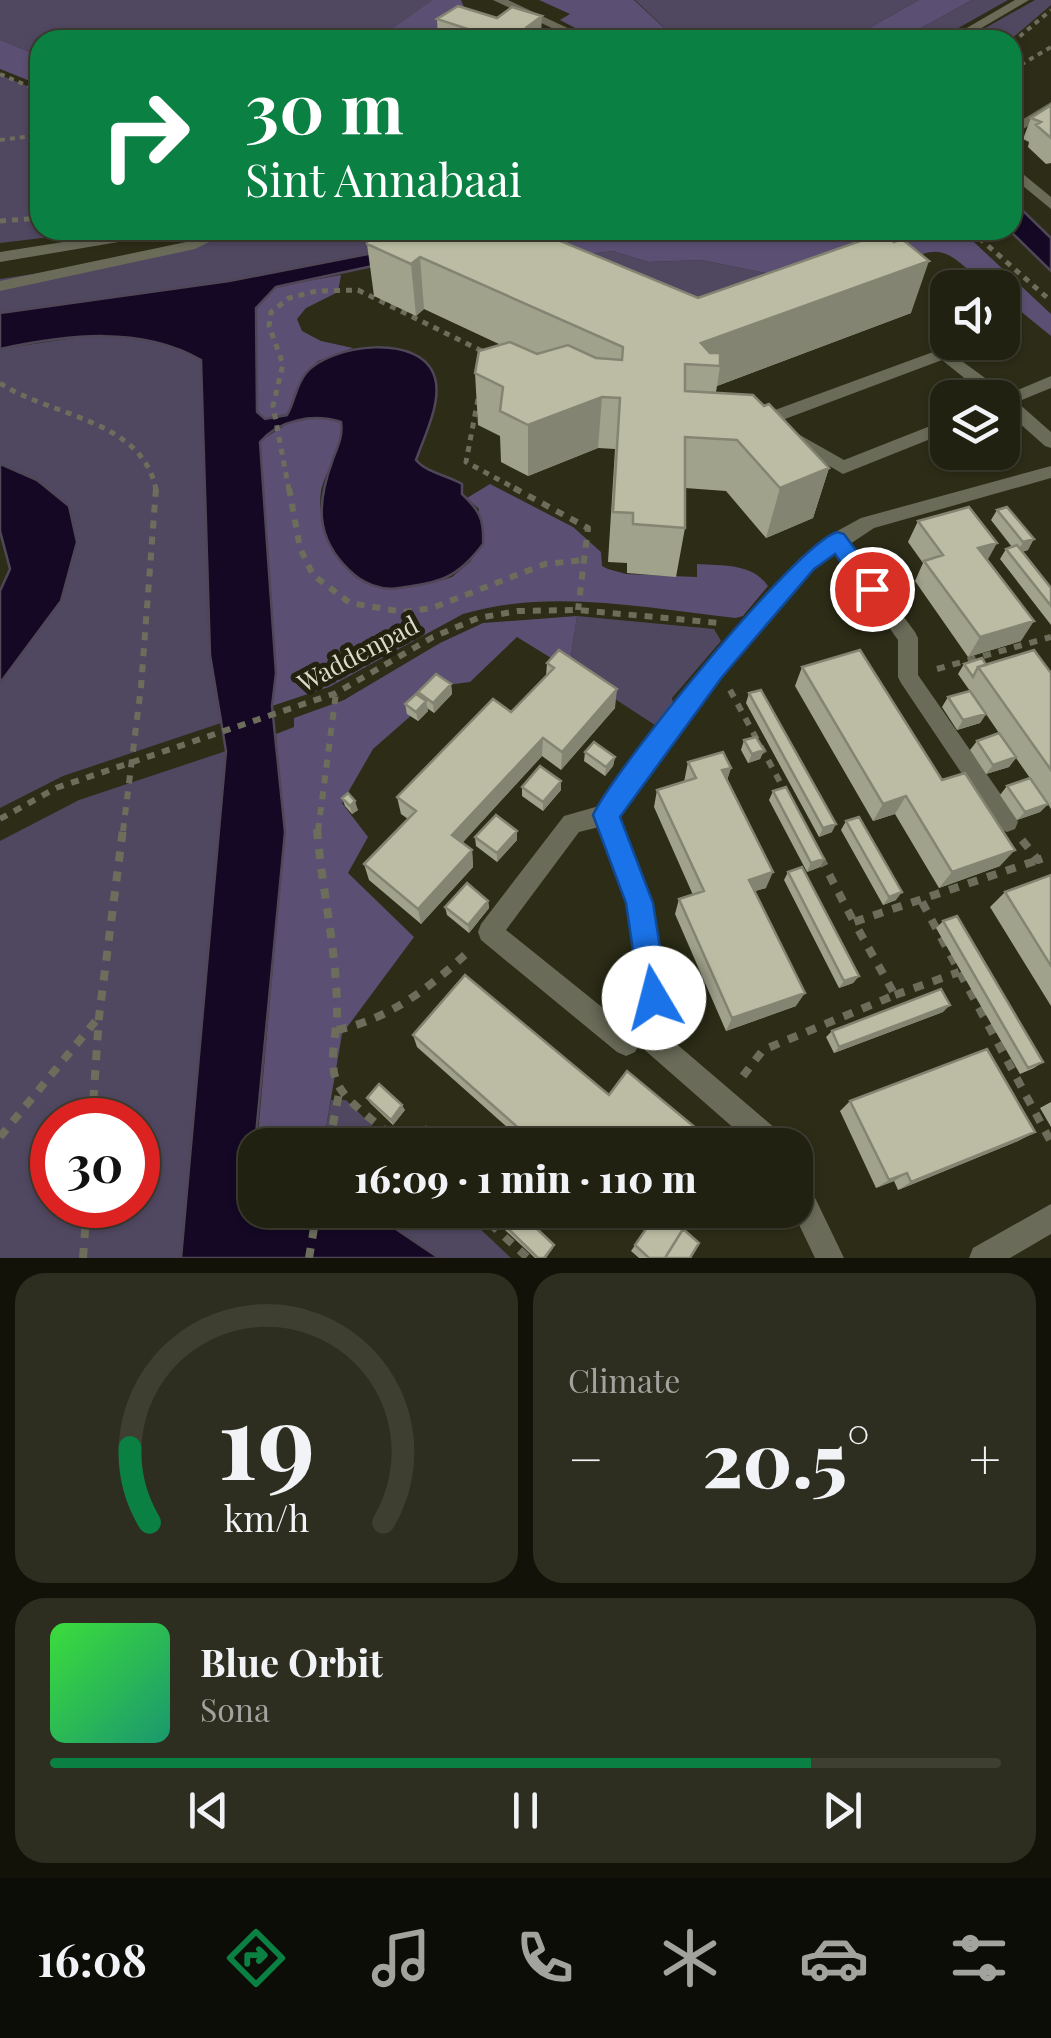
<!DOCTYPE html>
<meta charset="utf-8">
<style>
:root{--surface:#212111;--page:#2d2e1f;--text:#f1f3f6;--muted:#a2a39f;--line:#3e3e31;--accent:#0b8043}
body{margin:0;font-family:"Playfair Display",serif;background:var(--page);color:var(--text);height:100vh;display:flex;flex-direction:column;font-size:38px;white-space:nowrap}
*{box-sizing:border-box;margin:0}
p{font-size:32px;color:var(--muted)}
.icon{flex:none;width:55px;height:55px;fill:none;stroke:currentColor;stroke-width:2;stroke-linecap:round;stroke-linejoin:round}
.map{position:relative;height:1258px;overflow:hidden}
.details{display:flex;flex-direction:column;gap:15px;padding:15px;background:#121209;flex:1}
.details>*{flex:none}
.hud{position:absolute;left:30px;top:30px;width:992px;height:210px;border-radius:30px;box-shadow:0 2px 8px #0004,0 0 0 2px var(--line);background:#0b8043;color:#fff;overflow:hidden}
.controls{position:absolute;left:930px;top:270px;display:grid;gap:20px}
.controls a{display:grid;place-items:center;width:90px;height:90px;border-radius:20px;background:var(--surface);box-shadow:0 2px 8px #0004,0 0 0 2px var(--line);font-size:50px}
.speed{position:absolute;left:30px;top:1098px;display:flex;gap:20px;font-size:50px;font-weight:700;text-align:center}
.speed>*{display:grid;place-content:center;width:130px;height:130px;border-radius:50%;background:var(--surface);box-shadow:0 2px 8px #0004,0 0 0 2px var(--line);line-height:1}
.speed .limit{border:15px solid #d22;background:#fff;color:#111}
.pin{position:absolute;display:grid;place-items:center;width:85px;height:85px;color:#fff;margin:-42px;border:5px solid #fff;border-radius:50%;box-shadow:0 2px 10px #0007}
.me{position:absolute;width:110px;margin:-55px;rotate:352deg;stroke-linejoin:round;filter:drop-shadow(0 0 8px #0008)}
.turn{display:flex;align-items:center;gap:35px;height:210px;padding:0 50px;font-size:45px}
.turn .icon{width:130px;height:130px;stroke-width:2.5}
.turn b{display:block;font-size:70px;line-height:85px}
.big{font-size:75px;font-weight:800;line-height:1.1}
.details .card{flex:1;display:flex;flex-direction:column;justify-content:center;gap:15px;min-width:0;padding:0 35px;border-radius:30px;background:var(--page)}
.details .dial{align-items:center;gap:0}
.dial svg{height:260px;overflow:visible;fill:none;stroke:var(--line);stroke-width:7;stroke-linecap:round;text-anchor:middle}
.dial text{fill:var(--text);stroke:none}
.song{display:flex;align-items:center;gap:30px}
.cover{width:120px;height:120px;border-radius:15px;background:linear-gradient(135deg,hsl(120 70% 55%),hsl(160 70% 35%))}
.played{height:10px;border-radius:5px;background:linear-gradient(90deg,var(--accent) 80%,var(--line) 80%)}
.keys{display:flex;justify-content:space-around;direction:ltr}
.heat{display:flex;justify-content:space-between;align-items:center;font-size:55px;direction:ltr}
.details .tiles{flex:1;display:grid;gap:15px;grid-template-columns:1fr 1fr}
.card:last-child{grid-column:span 2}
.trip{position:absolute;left:238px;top:1128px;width:575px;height:100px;border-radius:30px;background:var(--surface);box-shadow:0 2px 8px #0004,0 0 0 2px var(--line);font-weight:800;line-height:100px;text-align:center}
.menu{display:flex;height:160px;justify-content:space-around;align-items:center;background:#0d0d07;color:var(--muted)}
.menu .icon{width:70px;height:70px}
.menu .selected{color:var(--accent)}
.menu b{font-size:45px;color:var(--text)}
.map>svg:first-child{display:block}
.green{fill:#504761;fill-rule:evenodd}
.forest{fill:#5b5073}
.water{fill:#140825;stroke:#4f4757;stroke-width:2.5}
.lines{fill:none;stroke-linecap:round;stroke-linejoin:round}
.path-far3{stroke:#6d6d5b;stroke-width:4;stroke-dasharray:5 5;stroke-linecap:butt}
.path-far2{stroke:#6d6d5b;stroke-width:5;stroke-dasharray:6 6;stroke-linecap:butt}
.path-far1{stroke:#6d6d5b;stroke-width:6;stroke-dasharray:8 8;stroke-linecap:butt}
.path{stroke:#6d6d5b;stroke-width:8;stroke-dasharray:10 10;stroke-linecap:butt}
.lane{fill:#6b6b59;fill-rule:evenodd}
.street{fill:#6b6b59;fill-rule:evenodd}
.wall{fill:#a1a28c}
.shaded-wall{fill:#838472}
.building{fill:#bbbca3;stroke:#838472;stroke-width:2.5}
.route{fill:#1a73e8;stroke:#114b97;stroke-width:2.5}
.labels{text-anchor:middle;stroke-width:10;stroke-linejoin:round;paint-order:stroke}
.street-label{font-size:25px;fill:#dadacd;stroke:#22220e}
</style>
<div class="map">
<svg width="1051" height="1258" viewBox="0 0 1051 1258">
<rect width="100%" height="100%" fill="#2c2c17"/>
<path class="green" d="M 0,0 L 433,0 L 433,1 L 376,40 L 40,40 L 40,56 L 0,40 Z
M 635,0 L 919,0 L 848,40 L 677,40 Z
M 972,0 L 1008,0 L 937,40 L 899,40 Z
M 1035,0 L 1051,0 L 1051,5 L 1010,40 L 964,40 Z
M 0,75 L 40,91 L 40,230 L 110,230 L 0,243 Z
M 235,230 L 492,230 L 571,256 L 613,251 L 648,262 L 701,260 L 790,278 L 898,237 L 923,254 L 693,341 L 471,234 L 229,281 L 0,313 L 0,279 L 189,250 Z
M 81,337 C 126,337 161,337 201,360 L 210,655 L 221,723 L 63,776 L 0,808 L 0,683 L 61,601 L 37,480 L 0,464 L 0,349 Z
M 577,616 L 714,629 L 721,641 L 672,698 L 675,714 L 661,729 L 569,669 Z
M 226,751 L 181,1258 L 0,1258 L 0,841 L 79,800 ZM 52,1120 L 138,1120 L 138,1205 L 52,1205 Z
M 331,1100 L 346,1100 L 392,1145 L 323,1145 Z
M 341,1210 L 460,1210 L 511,1258 L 439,1258 L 393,1227 Z"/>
<path class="forest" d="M 433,0 L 461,0 L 465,9 L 420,40 L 376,40 Z
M 539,0 L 634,0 L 677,40 L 598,40 L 560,20 L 570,14 Z
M 919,0 L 972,0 L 899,40 L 848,40 Z
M 0,40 L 40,56 L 40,85 L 0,69 Z
M 492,230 L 961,230 L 1051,314 L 1051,336 L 1003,297 L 1002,288 C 971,287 957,241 923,254 L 899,237 L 790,278 L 701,260 L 648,262 L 613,251 L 571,256 Z
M 341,275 L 338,292 L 306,308 L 297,319 L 302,331 L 321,341 L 353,348 L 318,361 L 305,374 L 287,416 L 264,419 L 257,412 L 256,307 L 275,287 Z
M 320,417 L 341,422 C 345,446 326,468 321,491 C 318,509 324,529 330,546 L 432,583 L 452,577 L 471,561 L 479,509 L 467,498 L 490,484 L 573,527 L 601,552 L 602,566 L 608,569 L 626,574 L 697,577 L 697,564 C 724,566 752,563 768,586 L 743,616 L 736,618 C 647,608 549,588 463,614 L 329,687 L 272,706 L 276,673 L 259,442 L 288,423 Z
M 577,616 L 569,669 L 517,637 L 470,682 L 446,685 L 373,749 L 342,803 L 368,837 L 348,873 L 414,937 L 342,1034 L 323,1145 L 257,1145 L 285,832 L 276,734 L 294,727 L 294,718 L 344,700 L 440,643 L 483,623 Z"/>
<path class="water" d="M 1013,201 L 1051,238 L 1051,271 L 1009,230 L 1012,230 Z
M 471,234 L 460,247 L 276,287 L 256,308 L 257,412 L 265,419 L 287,415 C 295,402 295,387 306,373 C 330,344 422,332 435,378 C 442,402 424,437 416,460 C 427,473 447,475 462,484 L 462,494 C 480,511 484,519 483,544 C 457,579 440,582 399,588 C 381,591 362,583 350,571 C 314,537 317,502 333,459 C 338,446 343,436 341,422 C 313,413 279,420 260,442 L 276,673 L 272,706 L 285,832 L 255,1145 L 255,1210 L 341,1210 L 393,1227 L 439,1258 L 181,1258 L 226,751 L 210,655 L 201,360 C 141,325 66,335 0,349 L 0,313 L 229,281 Z
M 0,464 L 37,480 L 69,506 L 77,542 L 61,601 L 0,683 L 0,591 L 10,569 L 0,531 Z"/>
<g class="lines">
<path class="path-far3" d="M 425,40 L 444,27
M 1012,43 L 1051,10
M 1012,70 L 1051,47
M 0,74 L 40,91
M 0,140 L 40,135"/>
<path class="path-far2" d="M 0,221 L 40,218
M 970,230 L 1051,301
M 0,383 C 51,417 143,419 156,490
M 478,399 L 466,462 L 518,490
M 289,490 L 273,406 L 283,364 L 269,326 L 271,312 L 289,298 L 317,291 L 358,290 L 486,353"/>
<path class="path-far1" d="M 289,488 L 300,548 L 313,575 L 350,603 L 404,612 L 432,608 L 545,564 L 584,560
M 514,488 L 588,528 L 578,610
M 937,669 L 1051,637
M 730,690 L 786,793
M 0,819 L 56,788 L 336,693 L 433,637 L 478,618 L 518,611 L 578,610 L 720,623
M 123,831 L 141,687 L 156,488
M 318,831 L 336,693"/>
<path class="path" d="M 317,829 C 322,891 337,950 337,1012 C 337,1036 326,1066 340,1088 C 351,1106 386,1130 403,1145
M 1022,840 L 1038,860 L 1051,855
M 820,857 L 854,922
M 922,902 L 1051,1142
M 895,995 L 959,972
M 337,1030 C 389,1019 428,989 467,953
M 743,1076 L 763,1050 L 895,995 L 854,922 L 1038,860
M 92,1120 L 99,1017 L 123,829
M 0,1137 L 98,1018
M 329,1145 L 340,1088
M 475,1210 L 528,1258
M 83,1258 L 87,1205
M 309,1258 L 317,1210"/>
<path class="lane" d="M 944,348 L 1007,394 L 1007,402 L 1002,403 L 1002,398 L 989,398 L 942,360 L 777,422 L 844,460 L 948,419 L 948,432 L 843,474 L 753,421 L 756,417 Z"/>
<path class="street" d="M 493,0 L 508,0 L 593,40 L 577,40 Z
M 1015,0 L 1029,0 L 961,40 L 946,40 Z
M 1051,102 L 1051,112 L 1012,136 L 1012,126 Z
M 1012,165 L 1051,197 L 1051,209 L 1012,177 Z
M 139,230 L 173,230 L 166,234 L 0,262 L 0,252 Z
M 215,230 L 227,233 L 195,249 L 0,291 L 0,281 L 186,242 Z
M 1051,376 L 1051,388 L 1017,402 L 1051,432 L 1051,448 L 1045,446 L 1002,408 L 1002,398 L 999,398 Z
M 1051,466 L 1051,478 L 874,528 L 850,544 L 915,632 L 918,638 L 918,675 L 1015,815 L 1018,822 L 1015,829 L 1007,832 L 999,829 L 901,683 L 898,677 L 898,640 L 836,553 L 814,568 L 720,677 L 618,817 L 652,903 L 666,998 L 652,1023 L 783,1135 L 786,1145 L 753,1145 L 639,1045 L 635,1052 L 626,1056 L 617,1052 L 481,940 L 478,932 L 481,924 L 564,816 L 599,806 L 706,665 L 800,558 L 830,535 L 861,518 ZM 599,827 L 628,903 L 641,995 L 623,1024 L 506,930 L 579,832 Z
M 795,1173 L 805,1177 L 844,1258 L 815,1258 L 792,1210 L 795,1210 Z
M 1051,1204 L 1051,1234 L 1010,1258 L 969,1258 L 973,1248 Z"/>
</g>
<path class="wall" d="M 437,19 L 541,32 L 545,33 L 544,40 L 438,40 Z
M 1051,105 L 1051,163 L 1046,164 L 1028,147 L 1029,142 L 1023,139 L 1031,118 Z
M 367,244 L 698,298 L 911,313 L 717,386 L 716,392 L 829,468 L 813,518 L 766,538 L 726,491 L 685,488 L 685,528 L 676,577 L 627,573 L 627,563 L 608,562 L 615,449 L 598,448 L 528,476 L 501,462 L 500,436 L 478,425 L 475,373 L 501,345 L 424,309 L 416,316 L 374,296 Z
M 1007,507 L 1028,550 L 1022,552 L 1051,588 L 1051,625 L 1000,559 L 1006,549 L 1012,547 L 991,520 L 997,510 Z
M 918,521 L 988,560 L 1021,641 L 968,657 L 915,581 L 923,563 L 908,542 Z
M 547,663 L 615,708 L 561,770 L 542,756 L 462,843 L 472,850 L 473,867 L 421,924 L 369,880 L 364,864 L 408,819 L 401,814 L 397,797 L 511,712 L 546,676 Z
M 964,664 L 986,665 L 1051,673 L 1051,809 L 1048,804 L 1040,812 L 1017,820 L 1000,795 L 1007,786 L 1030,778 L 1016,758 L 1009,767 L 986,774 L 970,750 L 977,741 L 999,733 L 986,714 L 980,723 L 957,730 L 942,707 L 948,697 L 970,691 L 958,674 Z
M 802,667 L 942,780 L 1000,866 L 939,888 L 895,814 L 873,821 L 795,686 Z
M 451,684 L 452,694 L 434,713 L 427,708 L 428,711 L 418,721 L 407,714 L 405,704 L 418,696 L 418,692 Z
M 749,693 L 832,832 L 819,837 L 746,703 Z
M 744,740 L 764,750 L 760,759 L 748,763 L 741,750 Z
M 585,752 L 615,757 L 613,766 L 605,776 L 584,761 Z
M 688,762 L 731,768 L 727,780 L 766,888 L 755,891 L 796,1006 L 726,1031 L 675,914 L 679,899 L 693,895 L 654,807 L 657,790 L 684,782 Z
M 522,787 L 561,790 L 543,811 L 522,796 Z
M 773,791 L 824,859 L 820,867 L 807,872 L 769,800 Z
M 342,798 L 358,810 L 352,814 L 345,806 Z
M 846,821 L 896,900 L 883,905 L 841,830 Z
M 517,831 L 517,840 L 497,862 L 476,846 L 475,837 Z
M 788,872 L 859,976 L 853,983 L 839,988 L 784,880 Z
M 1051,875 L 1051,1006 L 990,907 L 1005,892 Z
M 488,901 L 489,908 L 469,933 L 447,915 L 445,907 Z
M 943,921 L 1043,1062 L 1034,1068 L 1020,1074 L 936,928 Z
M 943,1012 L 834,1053 L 826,1037 L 832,1031 Z
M 413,1035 L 609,1095 L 705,1145 L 517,1145 L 518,1137 L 417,1047 Z
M 367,1098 L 405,1110 L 393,1125 L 370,1103 Z
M 850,1101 L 1035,1132 L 1018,1141 L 898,1190 L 894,1181 L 876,1188 L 840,1111 Z
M 1051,1102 L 1051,1127 L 1040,1108 Z
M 648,1210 L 695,1210 L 683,1229 L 690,1258 L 639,1258 L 631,1251 L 655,1216 Z
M 488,1211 L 553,1248 L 546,1258 L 535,1258 L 489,1215 Z"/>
<path class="shaded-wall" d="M 542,16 L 541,35 L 545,33 L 544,40 L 527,40 L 527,27 Z
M 420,257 L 424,309 L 416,316 L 411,264 Z
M 929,261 L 911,313 L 717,386 L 720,366 L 701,343 Z
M 602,397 L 598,448 L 528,476 L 528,425 Z
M 829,468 L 813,518 L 766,538 L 780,488 Z
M 1034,539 L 1028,550 L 1017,553 L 1023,542 Z
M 997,543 L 986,563 L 978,548 Z
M 1034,621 L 1021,641 L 968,657 L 980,637 Z
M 451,684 L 452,694 L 434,713 L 433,703 Z
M 617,689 L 615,708 L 561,770 L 562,752 Z
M 426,701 L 428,711 L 418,721 L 416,712 Z
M 986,714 L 980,723 L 957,730 L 963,720 Z
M 543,738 L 542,756 L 454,852 L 452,835 Z
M 764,750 L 760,759 L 748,763 L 752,754 Z
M 615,757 L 613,766 L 605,776 L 606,767 Z
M 1016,757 L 1009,767 L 986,774 L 993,765 Z
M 731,768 L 725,786 L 722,770 Z
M 561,781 L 561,790 L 543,811 L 543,802 Z
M 906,796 L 895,814 L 873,821 L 883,804 Z
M 355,801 L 358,810 L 352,814 L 350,806 Z
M 1048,804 L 1040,812 L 1017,820 L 1025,812 Z
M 836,824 L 832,832 L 819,837 L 823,828 Z
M 517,831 L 517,840 L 497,862 L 497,853 Z
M 472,850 L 473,867 L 421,924 L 418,909 Z
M 1015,850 L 1000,866 L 939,888 L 952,872 Z
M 824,859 L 820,867 L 807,872 L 811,863 Z
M 773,872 L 766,888 L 742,895 L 749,880 Z
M 902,892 L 896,900 L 883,905 L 889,897 Z
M 488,901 L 489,908 L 469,933 L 468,925 Z
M 859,976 L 853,983 L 839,988 L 844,981 Z
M 805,993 L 796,1006 L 726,1031 L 732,1018 Z
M 950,1005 L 943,1012 L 834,1053 L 839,1047 Z
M 402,1105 L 405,1110 L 393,1125 L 391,1120 Z
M 1035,1132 L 1018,1141 L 898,1190 L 911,1182 Z
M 907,1173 L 894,1181 L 876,1188 L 889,1180 Z"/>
<path class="building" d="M 458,6 L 497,18 L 512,7 L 542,16 L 527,27 L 545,33 L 535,40 L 501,40 L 437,19 Z
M 1051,105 L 1051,138 L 1036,125 L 1041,122 L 1031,118 Z
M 368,230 L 534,230 L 698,298 L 883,233 L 894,242 L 902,239 L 929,261 L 701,343 L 710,353 L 720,353 L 720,366 L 685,364 L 685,391 L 753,395 L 764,406 L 769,404 L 829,468 L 780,488 L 737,440 L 685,437 L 685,528 L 633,524 L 633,513 L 613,512 L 620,398 L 602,397 L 528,425 L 500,411 L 503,387 L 475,373 L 479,351 L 510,342 L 537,354 L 568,345 L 596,358 L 622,360 L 623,347 L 420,257 L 411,264 L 367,244 Z
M 969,507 L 997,543 L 978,548 L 1034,621 L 980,637 L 924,561 L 943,555 L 918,521 Z
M 1007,507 L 1034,539 L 1023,542 L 997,510 Z
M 1017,545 L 1051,588 L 1051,606 L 1006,549 Z
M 559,650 L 617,689 L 562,752 L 543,738 L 452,835 L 472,850 L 418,909 L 364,864 L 416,811 L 397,797 L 493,699 L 511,712 L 554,668 L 547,663 Z
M 860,650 L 942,780 L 965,773 L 1015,850 L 952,872 L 906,796 L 883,804 L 802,667 Z
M 1034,650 L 1051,673 L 1051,770 L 978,667 Z
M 982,658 L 986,665 L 978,667 L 973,677 L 964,664 Z
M 436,674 L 451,684 L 433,703 L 418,692 Z
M 761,690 L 836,824 L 823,828 L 749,693 Z
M 970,691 L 986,714 L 963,720 L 948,697 Z
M 416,694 L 426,701 L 416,712 L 405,704 Z
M 999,733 L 1016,757 L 993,765 L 977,741 Z
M 756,737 L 764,750 L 752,754 L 744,740 Z
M 594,742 L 615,757 L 606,767 L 585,752 Z
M 723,752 L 731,768 L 722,770 L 773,872 L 749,880 L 805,993 L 732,1018 L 679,899 L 704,891 L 657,790 L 696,778 L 688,762 Z
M 540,766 L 561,781 L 543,802 L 522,787 Z
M 1030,778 L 1048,804 L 1025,812 L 1007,786 Z
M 786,787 L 824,859 L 811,863 L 773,791 Z
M 348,793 L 355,801 L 350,806 L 342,798 Z
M 496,815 L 517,831 L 497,853 L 475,837 Z
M 859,817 L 902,892 L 889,897 L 846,821 Z
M 802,867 L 859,976 L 844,981 L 788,872 Z
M 1051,875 L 1051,966 L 1005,892 Z
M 467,883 L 488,901 L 468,925 L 445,907 Z
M 957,916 L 1043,1062 L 1028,1068 L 943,921 Z
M 465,975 L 609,1095 L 627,1071 L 709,1139 L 705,1145 L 585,1145 L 581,1141 L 578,1145 L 525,1145 L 517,1138 L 523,1132 L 413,1035 Z
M 941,989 L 950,1005 L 839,1047 L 832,1031 Z
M 987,1049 L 1035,1132 L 911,1182 L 907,1173 L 889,1180 L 850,1101 Z
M 379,1084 L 402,1105 L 391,1120 L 367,1098 Z
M 426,1127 L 446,1145 L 418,1145 L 415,1142 Z
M 489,1210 L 517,1210 L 554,1245 L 544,1258 L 538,1258 Z
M 659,1210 L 695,1210 L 665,1258 L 649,1258 L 635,1245 Z
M 683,1229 L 699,1243 L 690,1258 L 665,1258 Z"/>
<path class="route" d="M 837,532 L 844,534 L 880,583 L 883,589 L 880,595 L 864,595 L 835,554 L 814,569 L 722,677 L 620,817 L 653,903 L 668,998 L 664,1008 L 654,1012 L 644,1008 L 640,998 L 626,903 L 593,815 C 614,770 795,545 837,532 Z"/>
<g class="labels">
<g class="street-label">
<text transform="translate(358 654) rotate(-28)" y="9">Waddenpad</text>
</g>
</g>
</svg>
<div class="controls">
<a><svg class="icon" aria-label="sound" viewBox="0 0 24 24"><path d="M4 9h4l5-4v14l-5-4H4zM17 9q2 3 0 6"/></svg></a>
<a><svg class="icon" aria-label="layers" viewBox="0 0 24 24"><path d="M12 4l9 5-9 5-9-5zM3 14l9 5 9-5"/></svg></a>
</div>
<div class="speed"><div class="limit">30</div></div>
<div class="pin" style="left:872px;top:589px;background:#d93025"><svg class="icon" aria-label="arrive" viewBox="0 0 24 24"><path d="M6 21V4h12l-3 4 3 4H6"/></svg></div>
<svg class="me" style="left:654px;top:998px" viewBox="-20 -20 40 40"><circle r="19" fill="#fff"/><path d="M0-13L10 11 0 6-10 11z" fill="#1a73e8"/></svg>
<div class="trip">16:09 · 1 min · 110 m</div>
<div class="hud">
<div class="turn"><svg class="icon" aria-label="right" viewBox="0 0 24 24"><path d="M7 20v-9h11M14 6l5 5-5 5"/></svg><div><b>30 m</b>Sint Annabaai</div></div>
</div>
</div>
<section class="details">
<div class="tiles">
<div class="card dial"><svg viewBox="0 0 100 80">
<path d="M14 69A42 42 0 1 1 86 69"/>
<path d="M14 69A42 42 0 0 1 8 46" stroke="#0b8043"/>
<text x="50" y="56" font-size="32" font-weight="700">19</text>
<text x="50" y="72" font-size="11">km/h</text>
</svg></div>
<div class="card"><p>Climate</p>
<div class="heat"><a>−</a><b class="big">20.5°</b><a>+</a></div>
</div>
<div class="card">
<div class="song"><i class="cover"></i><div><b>Blue Orbit</b><p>Sona</p></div></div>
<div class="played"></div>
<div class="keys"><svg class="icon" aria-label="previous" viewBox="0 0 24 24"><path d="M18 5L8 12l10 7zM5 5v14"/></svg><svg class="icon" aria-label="pause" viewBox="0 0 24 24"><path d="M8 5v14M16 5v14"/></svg><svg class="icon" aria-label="next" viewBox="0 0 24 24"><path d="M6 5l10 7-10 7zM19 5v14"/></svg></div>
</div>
</div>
</section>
<nav class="menu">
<b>16:08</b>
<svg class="icon selected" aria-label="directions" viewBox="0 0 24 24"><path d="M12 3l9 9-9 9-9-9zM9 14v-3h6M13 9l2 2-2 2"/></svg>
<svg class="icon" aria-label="music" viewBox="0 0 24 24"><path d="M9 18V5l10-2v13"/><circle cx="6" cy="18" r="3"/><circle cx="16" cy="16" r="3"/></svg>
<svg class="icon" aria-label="phone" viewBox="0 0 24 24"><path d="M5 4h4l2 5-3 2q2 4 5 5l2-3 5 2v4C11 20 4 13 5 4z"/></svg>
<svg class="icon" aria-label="climate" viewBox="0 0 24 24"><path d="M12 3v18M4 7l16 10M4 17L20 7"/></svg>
<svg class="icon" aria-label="car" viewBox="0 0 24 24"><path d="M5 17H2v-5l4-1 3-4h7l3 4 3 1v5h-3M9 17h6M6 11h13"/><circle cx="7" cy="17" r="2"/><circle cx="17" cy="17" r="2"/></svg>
<svg class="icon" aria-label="filters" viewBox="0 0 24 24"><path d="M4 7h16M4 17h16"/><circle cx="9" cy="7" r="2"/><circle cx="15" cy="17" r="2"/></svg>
</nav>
